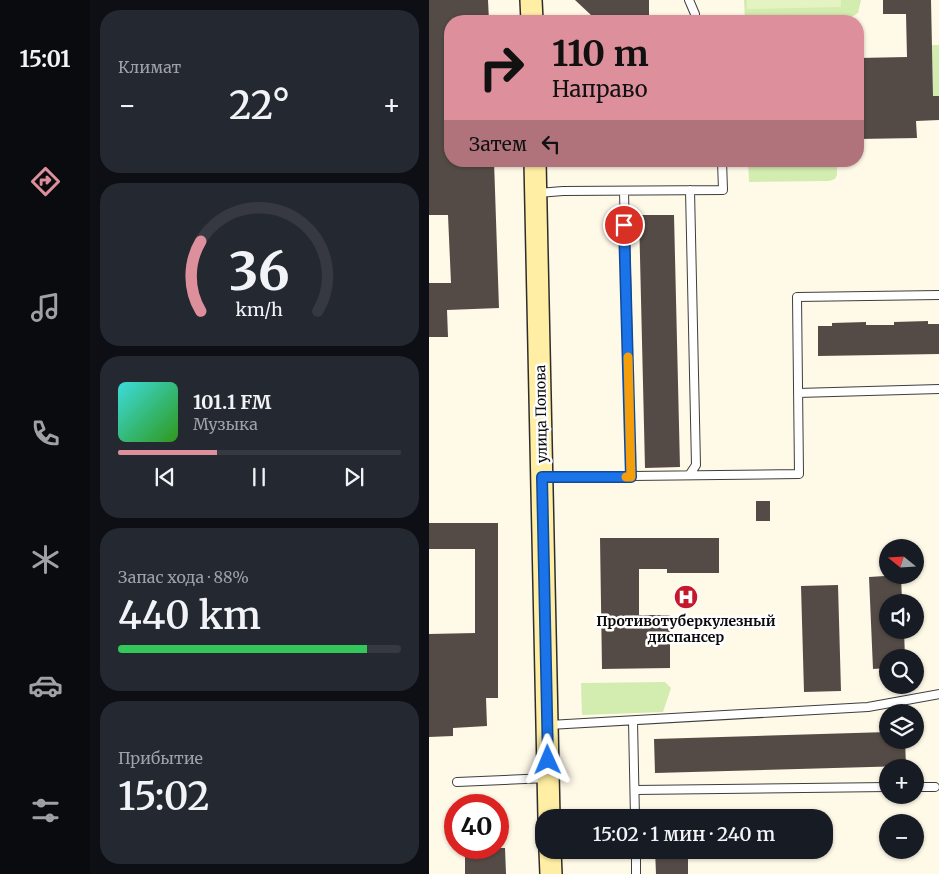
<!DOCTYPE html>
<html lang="ru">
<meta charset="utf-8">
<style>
:root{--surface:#171b24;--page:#242831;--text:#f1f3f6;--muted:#9ea1a6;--line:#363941;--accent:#dd909c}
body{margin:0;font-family:Merriweather,serif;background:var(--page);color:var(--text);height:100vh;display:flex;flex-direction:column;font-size:19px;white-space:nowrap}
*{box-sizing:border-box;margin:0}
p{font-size:16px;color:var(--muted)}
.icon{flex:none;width:28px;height:28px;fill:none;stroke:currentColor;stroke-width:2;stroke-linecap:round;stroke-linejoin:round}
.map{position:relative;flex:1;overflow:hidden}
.panel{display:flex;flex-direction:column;gap:10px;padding:10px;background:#0d0f14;width:339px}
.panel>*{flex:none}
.hud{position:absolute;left:15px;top:15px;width:420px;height:152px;border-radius:20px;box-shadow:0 1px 4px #0004;background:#dd909c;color:#111;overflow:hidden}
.needle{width:32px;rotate:288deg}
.fabs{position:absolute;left:450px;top:539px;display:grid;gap:10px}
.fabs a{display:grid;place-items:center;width:45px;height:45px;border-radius:50%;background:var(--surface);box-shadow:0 1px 4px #0004;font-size:25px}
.speed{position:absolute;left:15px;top:794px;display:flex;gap:10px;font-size:25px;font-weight:700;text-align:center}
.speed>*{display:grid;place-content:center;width:65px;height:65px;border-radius:50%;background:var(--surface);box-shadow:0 1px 4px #0004;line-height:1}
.speed .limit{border:8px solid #d22;background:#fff;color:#111}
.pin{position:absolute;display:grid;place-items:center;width:42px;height:42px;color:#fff;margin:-21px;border:2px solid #fff;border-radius:50%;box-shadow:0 1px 5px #0007}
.me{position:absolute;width:55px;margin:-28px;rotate:359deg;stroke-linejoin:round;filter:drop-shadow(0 0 4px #0008)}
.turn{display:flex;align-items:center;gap:18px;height:105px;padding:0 25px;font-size:22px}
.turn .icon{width:65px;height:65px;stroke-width:2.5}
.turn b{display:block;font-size:35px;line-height:42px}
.then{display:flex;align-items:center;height:48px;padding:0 25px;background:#0003;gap:10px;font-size:19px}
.big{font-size:38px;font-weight:600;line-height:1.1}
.panel .card{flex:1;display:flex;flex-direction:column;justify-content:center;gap:8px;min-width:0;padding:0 18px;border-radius:20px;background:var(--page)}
.panel .dial{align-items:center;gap:0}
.dial svg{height:130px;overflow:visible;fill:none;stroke:var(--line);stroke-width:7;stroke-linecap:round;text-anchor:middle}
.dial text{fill:var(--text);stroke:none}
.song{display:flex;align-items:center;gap:15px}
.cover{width:60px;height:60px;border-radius:8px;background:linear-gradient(135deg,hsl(180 70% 55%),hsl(110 70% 35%))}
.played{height:5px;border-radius:2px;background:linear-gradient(90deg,var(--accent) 35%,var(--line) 35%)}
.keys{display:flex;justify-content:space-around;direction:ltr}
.heat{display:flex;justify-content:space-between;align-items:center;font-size:28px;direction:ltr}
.charge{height:8px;border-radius:4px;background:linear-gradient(90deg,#34c759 88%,var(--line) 0)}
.trip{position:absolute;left:106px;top:809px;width:298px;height:50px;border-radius:20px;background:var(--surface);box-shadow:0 1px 4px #0004;font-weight:600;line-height:50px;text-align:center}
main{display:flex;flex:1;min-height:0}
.tabs{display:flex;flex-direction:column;width:90px;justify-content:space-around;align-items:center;background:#090b0e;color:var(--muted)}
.tabs .icon{width:35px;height:35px}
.tabs .on{color:var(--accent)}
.tabs b{font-size:22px;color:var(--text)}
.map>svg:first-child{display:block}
.green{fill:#d3ecaf}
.pitch{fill:#e5f3c2}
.building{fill:#544b46}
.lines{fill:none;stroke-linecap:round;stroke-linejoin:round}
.lane-casing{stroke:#3e3e3e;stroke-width:10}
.secondary-casing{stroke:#2d2d2d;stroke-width:24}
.lane{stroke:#fff;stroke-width:8}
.secondary{stroke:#ffeea3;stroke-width:21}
.route-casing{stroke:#114b97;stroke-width:12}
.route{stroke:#1a73e8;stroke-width:9}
.slow{stroke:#f59e0b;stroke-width:9}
.labels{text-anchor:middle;stroke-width:5;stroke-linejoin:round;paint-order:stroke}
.street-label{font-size:14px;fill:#0b0b0b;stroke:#fff}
.poi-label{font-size:14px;font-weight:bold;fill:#0b0b0b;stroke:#fff}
</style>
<main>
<nav class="tabs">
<b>15:01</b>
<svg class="icon on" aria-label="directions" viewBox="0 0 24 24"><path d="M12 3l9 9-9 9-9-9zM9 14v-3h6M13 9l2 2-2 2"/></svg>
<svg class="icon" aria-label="music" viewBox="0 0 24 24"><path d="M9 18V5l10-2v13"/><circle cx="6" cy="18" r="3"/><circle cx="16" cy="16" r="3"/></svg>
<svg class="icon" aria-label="phone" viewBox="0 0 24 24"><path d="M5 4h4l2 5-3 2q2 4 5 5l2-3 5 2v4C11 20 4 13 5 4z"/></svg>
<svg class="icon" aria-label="climate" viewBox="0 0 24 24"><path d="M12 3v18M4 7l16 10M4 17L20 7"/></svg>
<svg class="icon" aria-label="car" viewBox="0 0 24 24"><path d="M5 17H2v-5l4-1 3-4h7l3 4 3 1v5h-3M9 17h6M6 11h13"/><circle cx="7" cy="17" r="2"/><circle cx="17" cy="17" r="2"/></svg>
<svg class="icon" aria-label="filters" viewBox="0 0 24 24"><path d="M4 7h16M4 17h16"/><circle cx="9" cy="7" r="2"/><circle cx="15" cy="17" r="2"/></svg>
</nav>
<section class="panel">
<div class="card"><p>Климат</p>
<div class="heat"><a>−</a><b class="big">22°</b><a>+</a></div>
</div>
<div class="card dial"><svg viewBox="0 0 100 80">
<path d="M14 69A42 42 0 1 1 86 69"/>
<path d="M14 69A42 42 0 0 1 14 26" stroke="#dd909c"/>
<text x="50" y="56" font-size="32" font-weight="700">36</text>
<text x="50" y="72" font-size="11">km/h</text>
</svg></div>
<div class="card">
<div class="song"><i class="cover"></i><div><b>101.1 FM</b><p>Музыка</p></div></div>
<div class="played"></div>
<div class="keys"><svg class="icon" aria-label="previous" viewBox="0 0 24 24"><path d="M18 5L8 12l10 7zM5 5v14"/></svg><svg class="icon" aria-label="pause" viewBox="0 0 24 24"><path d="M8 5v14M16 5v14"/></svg><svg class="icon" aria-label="next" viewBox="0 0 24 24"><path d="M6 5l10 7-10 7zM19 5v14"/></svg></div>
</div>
<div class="card"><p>Запас хода · 88%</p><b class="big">440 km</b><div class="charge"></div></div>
<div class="card"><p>Прибытие</p><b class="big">15:02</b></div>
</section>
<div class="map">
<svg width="511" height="874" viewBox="0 0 511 874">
<rect width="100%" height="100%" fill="#fff9e8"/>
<path class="green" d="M 315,0 L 432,0 L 429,13 L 416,21 L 316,21 Z
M 503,45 L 510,45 L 510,96 L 504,96 Z
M 319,161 L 408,161 L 408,175 L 406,179 L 400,181 L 320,182 Z
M 236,682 L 242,688 L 234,712 L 153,715 L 152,683 Z"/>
<path class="pitch" d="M 318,0 L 412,0 L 412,7 L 318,9 Z"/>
<path class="building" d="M 0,0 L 59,0 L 60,21 L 21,21 L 21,161 L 65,161 L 70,308 L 18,310 L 19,337 L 0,337 L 0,283 L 22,283 L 19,215 L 0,215 Z
M 146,0 L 220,0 L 220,21 L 176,21 L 176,15 L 162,15 Z
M 454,0 L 502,0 L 504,96 L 511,96 L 511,120 L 487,121 L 488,138 L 429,139 L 429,58 L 478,57 L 477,14 L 454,14 Z
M 210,215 L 245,215 L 251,467 L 216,468 Z
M 499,321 L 499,324 L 511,324 L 511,354 L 389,356 L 389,326 L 403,326 L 403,323 L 437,322 L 437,325 L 465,325 L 465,322 Z
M 327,501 L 341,501 L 341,521 L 327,521 Z
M 0,523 L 69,523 L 69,698 L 57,698 L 58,726 L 24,728 L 24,736 L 0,737 L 0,634 L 46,633 L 46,549 L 0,549 Z
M 171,538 L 290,538 L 290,573 L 238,573 L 238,569 L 210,569 L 210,615 L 241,615 L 241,668 L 173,669 Z
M 472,575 L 473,602 L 459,602 L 459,630 L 475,630 L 476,658 L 459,658 L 459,668 L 444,669 L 440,577 Z
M 409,585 L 412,691 L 375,692 L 372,586 Z
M 459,732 L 459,740 L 476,740 L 477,766 L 226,773 L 225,739 Z
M 36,848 L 76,848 L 77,874 L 36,874 Z
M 226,850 L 259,850 L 259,874 L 227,874 Z"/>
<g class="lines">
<g class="lane-casing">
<path id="lane" d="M 260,0 L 266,14 L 266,21
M 195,192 L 202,477
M 109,193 L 134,191 L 294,190 L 293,161
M 369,393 L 511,389
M 261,474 L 267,465 L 261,190
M 115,477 L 370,474 L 368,297 L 511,295
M 204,721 L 206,818
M 120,725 L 439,707 L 511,694
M 28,782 L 119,778
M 486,787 L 506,787
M 206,790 L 459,787
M 207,850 L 207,874"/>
</g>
<g class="secondary-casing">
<path id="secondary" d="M 102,0 L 103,21
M 106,161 L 120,818
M 121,850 L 122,874"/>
</g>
<use href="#lane" class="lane"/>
<use href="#secondary" class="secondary"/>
</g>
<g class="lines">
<g class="route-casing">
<path id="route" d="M 119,760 L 113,477 L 202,477 L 195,225"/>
</g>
<use href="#route" class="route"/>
<path class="slow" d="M 197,477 L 202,477 L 199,357"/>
</g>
<defs>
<g id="hospital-disc" transform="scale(1.25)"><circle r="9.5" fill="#c5182d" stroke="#fff"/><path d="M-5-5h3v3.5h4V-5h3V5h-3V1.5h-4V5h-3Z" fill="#fff"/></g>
</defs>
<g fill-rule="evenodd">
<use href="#hospital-disc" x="257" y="597"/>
</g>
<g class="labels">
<g class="street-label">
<text transform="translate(112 414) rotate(-91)" y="5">улица Попова</text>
</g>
<g class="poi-label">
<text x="257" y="626">Противотуберкулезный<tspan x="257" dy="16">диспансер</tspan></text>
</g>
</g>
</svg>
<div class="fabs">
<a><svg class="needle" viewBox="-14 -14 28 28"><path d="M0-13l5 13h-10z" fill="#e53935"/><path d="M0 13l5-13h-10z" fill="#9ea1a6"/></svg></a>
<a><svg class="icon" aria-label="sound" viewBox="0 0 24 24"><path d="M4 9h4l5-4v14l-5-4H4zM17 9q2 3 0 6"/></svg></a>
<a><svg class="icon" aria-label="search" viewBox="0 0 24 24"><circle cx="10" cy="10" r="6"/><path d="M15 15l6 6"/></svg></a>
<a><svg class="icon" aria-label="layers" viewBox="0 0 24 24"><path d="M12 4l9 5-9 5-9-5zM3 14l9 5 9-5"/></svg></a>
<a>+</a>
<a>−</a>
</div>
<div class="speed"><div class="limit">40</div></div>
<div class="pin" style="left:195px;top:225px;background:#d93025"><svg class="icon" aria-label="arrive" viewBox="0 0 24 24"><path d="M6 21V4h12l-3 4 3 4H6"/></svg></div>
<svg class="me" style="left:119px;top:760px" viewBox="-20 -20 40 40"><path d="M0-17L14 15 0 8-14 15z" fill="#1a73e8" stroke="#fff" stroke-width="4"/></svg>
<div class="trip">15:02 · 1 мин · 240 m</div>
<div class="hud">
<div class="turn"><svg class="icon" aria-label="right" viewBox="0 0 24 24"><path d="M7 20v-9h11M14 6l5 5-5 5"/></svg><div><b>110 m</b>Направо</div></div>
<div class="then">Затем<svg class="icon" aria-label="left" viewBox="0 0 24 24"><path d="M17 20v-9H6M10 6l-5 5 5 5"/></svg></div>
</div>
</div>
</main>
